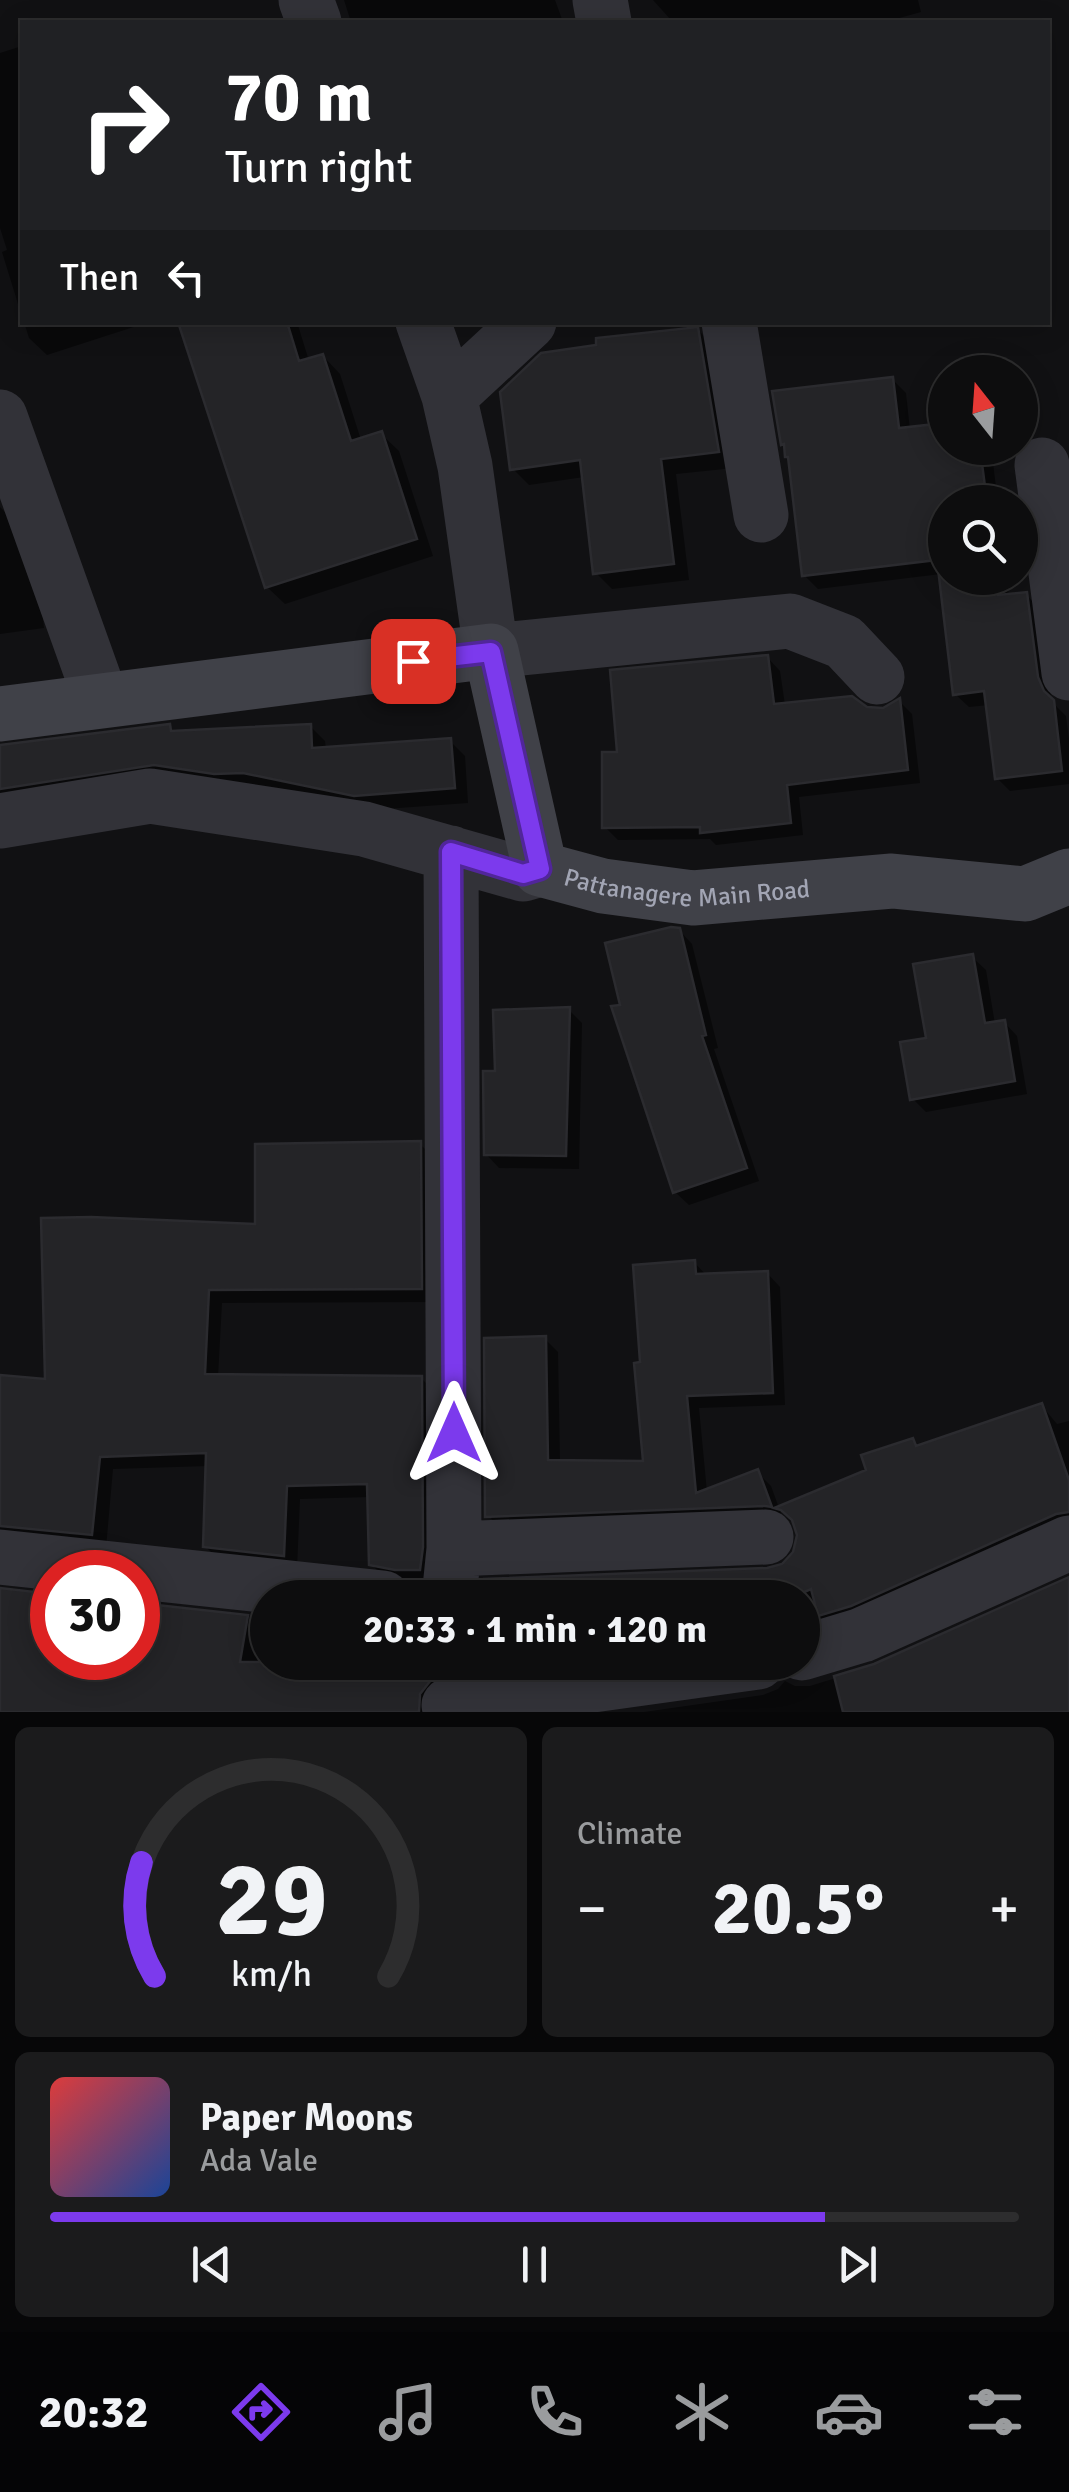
<!DOCTYPE html>
<meta charset="utf-8">
<style>
:root{--surface:#0d0d0e;--page:#1b1b1c;--text:#f1f3f6;--muted:#9a9c9e;--line:#2d2d2e;--accent:#7c3aed}
body{margin:0;font-family:Signika,sans-serif;background:var(--page);color:var(--text);height:100vh;display:flex;flex-direction:column;font-size:38px;white-space:nowrap}
*{box-sizing:border-box;margin:0}
p{font-size:32px;color:var(--muted)}
.icon{flex:none;width:55px;height:55px;fill:none;stroke:currentColor;stroke-width:2;stroke-linecap:round;stroke-linejoin:round}
.map{position:relative;height:1712px;overflow:hidden}
.sheet{display:flex;flex-direction:column;gap:15px;padding:15px;background:#070708;flex:1}
.sheet>*{flex:none}
.guide{position:absolute;left:20px;top:20px;width:1030px;height:305px;border-radius:0px;box-shadow:0 5px 25px #0003,0 0 0 2px var(--line);background:#202124;color:#fff;overflow:hidden}
.needle{width:65px;rotate:343deg}
.controls{position:absolute;left:928px;top:355px;display:grid;gap:20px}
.controls a{display:grid;place-items:center;width:110px;height:110px;border-radius:50%;background:var(--surface);box-shadow:0 5px 25px #0003,0 0 0 2px var(--line);font-size:50px}
.speed{position:absolute;left:30px;top:1550px;display:flex;gap:20px;font-size:50px;font-weight:700;text-align:center}
.speed>*{display:grid;place-content:center;width:130px;height:130px;border-radius:50%;background:var(--surface);box-shadow:0 5px 25px #0003,0 0 0 2px var(--line);line-height:1}
.speed .limit{border:15px solid #d22;background:#fff;color:#111}
.pin{position:absolute;display:grid;place-items:center;width:85px;height:85px;color:#fff;margin:-42px;border-radius:20px;box-shadow:0 5px 15px #0006}
.me{position:absolute;width:110px;margin:-55px;rotate:0deg;stroke-linejoin:round;filter:drop-shadow(0 0 8px #0008)}
.turn{display:flex;align-items:center;gap:35px;height:210px;padding:0 40px;font-size:45px}
.turn .icon{width:130px;height:130px;stroke-width:2.5}
.turn b{display:block;font-size:70px;line-height:85px}
.then{display:flex;align-items:center;height:95px;padding:0 40px;background:#0003;gap:20px;font-size:38px}
.big{font-size:75px;font-weight:800;line-height:1.1}
.sheet .tile{flex:1;display:flex;flex-direction:column;justify-content:center;gap:15px;min-width:0;padding:0 35px;border-radius:15px;background:var(--page)}
.sheet .dial{align-items:center;gap:0}
.dial svg{height:260px;overflow:visible;fill:none;stroke:var(--line);stroke-width:7;stroke-linecap:round;text-anchor:middle}
.dial text{fill:var(--text);stroke:none}
.song{display:flex;align-items:center;gap:30px}
.cover{width:120px;height:120px;border-radius:15px;background:linear-gradient(135deg,hsl(0 70% 55%),hsl(220 70% 35%))}
.played{height:10px;border-radius:5px;background:linear-gradient(90deg,var(--accent) 80%,var(--line) 80%)}
.keys{display:flex;justify-content:space-around;direction:ltr}
.heat{display:flex;justify-content:space-between;align-items:center;font-size:55px;direction:ltr}
.sheet .tiles{flex:1;display:grid;gap:15px;grid-template-columns:1fr 1fr}
.tile:last-child{grid-column:span 2}
.trip{position:absolute;left:250px;top:1580px;width:570px;height:100px;border-radius:50px;background:var(--surface);box-shadow:0 5px 25px #0003,0 0 0 2px var(--line);font-weight:800;line-height:100px;text-align:center}
.menu{display:flex;height:160px;justify-content:space-around;align-items:center;background:#050506;color:var(--muted)}
.menu .icon{width:70px;height:70px}
.menu .selected{color:var(--accent)}
.menu b{font-size:45px;color:var(--text)}
.map>svg:first-child{display:block}
.shadow{fill:#0007}
.building{fill:#242427;stroke:#2b2b2f;stroke-width:2.5}
.lines{fill:none;stroke-linecap:round;stroke-linejoin:round}
.street{stroke:#323238;stroke-width:55}
.secondary{stroke:#404148;stroke-width:55}
.route-casing{stroke:#51269a;stroke-width:25}
.route{stroke:#7c3aed;stroke-width:18}
.labels{text-anchor:middle;stroke-width:10;stroke-linejoin:round;paint-order:stroke}
.street-label{font-size:25px;fill:#a2a5b4;stroke:#0c0c0e}
</style>
<div class="map">
<svg width="1069" height="1712" viewBox="0 0 1069 1712">
<rect width="100%" height="100%" fill="#111113"/>
<path class="shadow" d="M 344,0 L 555,0 L 563,22 L 351,22 Z
M 653,0 L 918,0 L 921,12 L 885,22 L 677,22 L 677,18 L 671,20 Z
M 22,46 L 22,317 L 2,252 L 7,250 L 0,228 L 0,53 Z
M 24,322 L 149,322 L 47,355 L 29,338 Z
M 181,322 L 297,322 L 309,361 L 323,356 L 340,374 L 361,440 L 381,434 L 399,451 L 433,556 L 285,604 L 267,587 Z
M 697,329 L 713,345 L 734,468 L 676,474 L 689,580 L 612,589 L 596,573 L 584,477 L 529,485 L 513,469 Z
M 892,379 L 906,393 L 910,430 L 945,426 L 945,448 L 991,448 L 998,502 L 945,502 L 945,578 L 1006,578 L 1009,597 L 1026,595 L 1040,608 L 1050,693 L 1055,705 L 1066,716 L 1069,739 L 1069,784 L 1010,791 L 997,778 L 989,705 L 969,707 L 955,694 L 941,574 L 818,589 L 804,575 L 791,460 L 783,443 Z
M 0,507 L 15,522 L 40,591 L 44,628 L 0,634 Z
M 767,657 L 780,671 L 785,705 L 884,710 L 899,701 L 912,714 L 920,783 L 799,797 L 803,835 L 716,845 L 710,839 L 618,840 L 604,826 L 619,754 Z
M 310,726 L 325,741 L 326,749 L 450,741 L 465,756 L 468,803 L 371,810 L 0,810 L 0,747 L 169,727 L 176,733 Z
M 679,930 L 692,944 L 718,1048 L 714,1049 L 759,1181 L 689,1205 L 675,1192 L 624,1008 Z
M 972,957 L 986,970 L 995,1024 L 1004,1022 L 1017,1036 L 1027,1094 L 926,1112 L 912,1098 L 929,1040 Z
M 569,1010 L 582,1023 L 579,1169 L 499,1168 L 486,1154 L 497,1073 Z
M 420,1144 L 434,1158 L 434,1302 L 222,1303 L 218,1377 L 421,1378 L 435,1392 L 432,1598 L 416,1598 L 414,1584 L 402,1580 L 385,1578 L 371,1564 L 370,1497 L 300,1499 L 297,1569 L 219,1560 L 205,1546 L 208,1466 L 113,1469 L 106,1548 L 0,1543 L 0,1377 L 48,1382 L 258,1227 Z
M 694,1262 L 707,1276 L 767,1273 L 780,1287 L 785,1405 L 699,1408 L 707,1492 L 757,1472 L 771,1486 L 779,1508 L 869,1471 L 912,1440 L 920,1448 L 1042,1406 L 1057,1424 L 1069,1421 L 1069,1528 L 802,1639 L 802,1598 L 483,1598 L 485,1582 L 768,1571 L 783,1566 L 795,1554 L 800,1535 L 795,1522 L 790,1521 L 780,1510 L 783,1519 L 501,1529 L 488,1515 L 545,1339 L 558,1352 L 560,1462 L 646,1463 L 643,1365 Z
M 1069,1580 L 1069,1712 L 644,1712 L 763,1695 L 778,1689 L 785,1681 L 795,1686 L 810,1686 L 875,1666 Z
M 0,1591 L 52,1597 L 52,1658 L 138,1658 L 138,1606 L 268,1620 L 268,1662 L 635,1662 L 433,1712 L 0,1712 Z"/>
<path class="building" d="M 178,322 L 287,322 L 299,361 L 323,354 L 351,441 L 382,431 L 417,539 L 265,588 Z
M 698,327 L 719,452 L 661,459 L 674,564 L 593,574 L 580,460 L 510,470 L 500,392 L 541,353 L 596,345 L 596,338 Z
M 893,377 L 899,428 L 945,423 L 945,448 L 980,448 L 987,502 L 945,502 L 945,578 L 996,578 L 998,595 L 1027,592 L 1038,677 L 1044,691 L 1054,700 L 1062,771 L 995,779 L 984,691 L 953,695 L 937,560 L 802,576 L 788,457 L 785,457 L 784,444 L 781,445 L 772,391 Z
M 768,655 L 774,704 L 852,696 L 867,707 L 883,708 L 900,698 L 908,770 L 787,785 L 791,823 L 700,833 L 700,827 L 602,828 L 602,752 L 617,752 L 610,670 Z
M 170,724 L 171,731 L 311,724 L 312,748 L 451,738 L 455,788 L 354,796 L 243,773 L 214,774 L 154,765 L 0,789 L 0,745 Z
M 671,927 L 680,928 L 706,1035 L 702,1036 L 747,1168 L 673,1193 L 611,1006 L 620,1005 L 605,943 Z
M 973,954 L 985,1023 L 1005,1020 L 1015,1081 L 910,1100 L 900,1042 L 926,1038 L 913,964 Z
M 570,1007 L 566,1156 L 484,1155 L 483,1071 L 495,1071 L 493,1010 Z
M 421,1141 L 422,1289 L 209,1290 L 205,1374 L 422,1376 L 423,1547 L 420,1570 L 395,1570 L 369,1565 L 367,1484 L 287,1486 L 284,1556 L 203,1547 L 206,1453 L 100,1457 L 92,1535 L 0,1526 L 0,1375 L 45,1379 L 41,1218 L 91,1217 L 255,1224 L 255,1144 Z
M 695,1260 L 696,1274 L 768,1271 L 773,1393 L 687,1396 L 696,1493 L 758,1469 L 772,1507 L 765,1506 L 485,1517 L 484,1338 L 546,1336 L 548,1460 L 643,1461 L 634,1363 L 640,1362 L 633,1265 Z
M 1042,1403 L 1069,1480 L 1069,1512 L 1056,1514 L 851,1606 L 818,1616 L 811,1589 L 791,1598 L 485,1598 L 484,1579 L 767,1568 L 782,1564 L 793,1552 L 797,1535 L 792,1520 L 781,1510 L 774,1508 L 866,1470 L 861,1455 L 913,1438 L 916,1446 Z
M 1069,1577 L 1069,1712 L 843,1712 L 834,1676 L 874,1664 Z
M 0,1588 L 52,1594 L 52,1658 L 138,1658 L 138,1603 L 248,1615 L 240,1662 L 528,1662 L 445,1674 L 431,1680 L 420,1694 L 419,1712 L 0,1712 Z"/>
<g class="lines">
<path class="street" d="M 306,0 L 314,22
M 600,0 L 604,22
M 423,322 L 449,396
M 529,322 L 449,396 L 465,466 L 491,651 L 790,621 L 844,642 L 877,677
M 729,322 L 761,515
M 0,417 L 101,699
M 1042,465 L 1069,673
M 0,821 L 150,796 L 364,829 L 523,874 L 540,869
M 454,1549 L 766,1537
M 0,1557 L 383,1598
M 449,1598 L 454,1549 L 451,853
M 802,1653 L 862,1635 L 1069,1543
M 449,1705 L 758,1662"/>
<path class="secondary" id="s1" d="M 0,714 L 491,651 L 540,869 L 603,886 L 693,898 L 892,881 L 1025,894 L 1069,876"/>
</g>
<g class="lines">
<g class="route-casing">
<path id="route" d="M 413,661 L 491,652 L 540,869 L 523,874 L 451,852 L 454,1433"/>
</g>
<use href="#route" class="route"/>
</g>
<g class="labels">
<g class="street-label">
<text dy="9" stroke="none"><textPath href="#s1" startOffset="868">Pattanagere Main Road</textPath></text>
</g>
</g>
</svg>
<div class="controls">
<a><svg class="needle" viewBox="-14 -14 28 28"><path d="M0-13l5 13h-10z" fill="#e53935"/><path d="M0 13l5-13h-10z" fill="#9a9c9e"/></svg></a>
<a><svg class="icon" aria-label="search" viewBox="0 0 24 24"><circle cx="10" cy="10" r="6"/><path d="M15 15l6 6"/></svg></a>
</div>
<div class="speed"><div class="limit">30</div></div>
<div class="pin" style="left:413px;top:661px;background:#d93025"><svg class="icon" aria-label="arrive" viewBox="0 0 24 24"><path d="M6 21V4h12l-3 4 3 4H6"/></svg></div>
<svg class="me" style="left:454px;top:1433px" viewBox="-20 -20 40 40"><path d="M0-17L14 15 0 8-14 15z" fill="#7c3aed" stroke="#fff" stroke-width="4"/></svg>
<div class="trip">20:33 · 1 min · 120 m</div>
<div class="guide">
<div class="turn"><svg class="icon" aria-label="right" viewBox="0 0 24 24"><path d="M7 20v-9h11M14 6l5 5-5 5"/></svg><div><b>70 m</b>Turn right</div></div>
<div class="then">Then<svg class="icon" aria-label="left" viewBox="0 0 24 24"><path d="M17 20v-9H6M10 6l-5 5 5 5"/></svg></div>
</div>
</div>
<section class="sheet">
<div class="tiles">
<div class="tile dial"><svg viewBox="0 0 100 80">
<path d="M14 69A42 42 0 1 1 86 69"/>
<path d="M14 69A42 42 0 0 1 10 34" stroke="#7c3aed"/>
<text x="50" y="56" font-size="32" font-weight="700">29</text>
<text x="50" y="72" font-size="11">km/h</text>
</svg></div>
<div class="tile"><p>Climate</p>
<div class="heat"><a>−</a><b class="big">20.5°</b><a>+</a></div>
</div>
<div class="tile">
<div class="song"><i class="cover"></i><div><b>Paper Moons</b><p>Ada Vale</p></div></div>
<div class="played"></div>
<div class="keys"><svg class="icon" aria-label="previous" viewBox="0 0 24 24"><path d="M18 5L8 12l10 7zM5 5v14"/></svg><svg class="icon" aria-label="pause" viewBox="0 0 24 24"><path d="M8 5v14M16 5v14"/></svg><svg class="icon" aria-label="next" viewBox="0 0 24 24"><path d="M6 5l10 7-10 7zM19 5v14"/></svg></div>
</div>
</div>
</section>
<nav class="menu">
<b>20:32</b>
<svg class="icon selected" aria-label="directions" viewBox="0 0 24 24"><path d="M12 3l9 9-9 9-9-9zM9 14v-3h6M13 9l2 2-2 2"/></svg>
<svg class="icon" aria-label="music" viewBox="0 0 24 24"><path d="M9 18V5l10-2v13"/><circle cx="6" cy="18" r="3"/><circle cx="16" cy="16" r="3"/></svg>
<svg class="icon" aria-label="phone" viewBox="0 0 24 24"><path d="M5 4h4l2 5-3 2q2 4 5 5l2-3 5 2v4C11 20 4 13 5 4z"/></svg>
<svg class="icon" aria-label="climate" viewBox="0 0 24 24"><path d="M12 3v18M4 7l16 10M4 17L20 7"/></svg>
<svg class="icon" aria-label="car" viewBox="0 0 24 24"><path d="M5 17H2v-5l4-1 3-4h7l3 4 3 1v5h-3M9 17h6M6 11h13"/><circle cx="7" cy="17" r="2"/><circle cx="17" cy="17" r="2"/></svg>
<svg class="icon" aria-label="filters" viewBox="0 0 24 24"><path d="M4 7h16M4 17h16"/><circle cx="9" cy="7" r="2"/><circle cx="15" cy="17" r="2"/></svg>
</nav>
